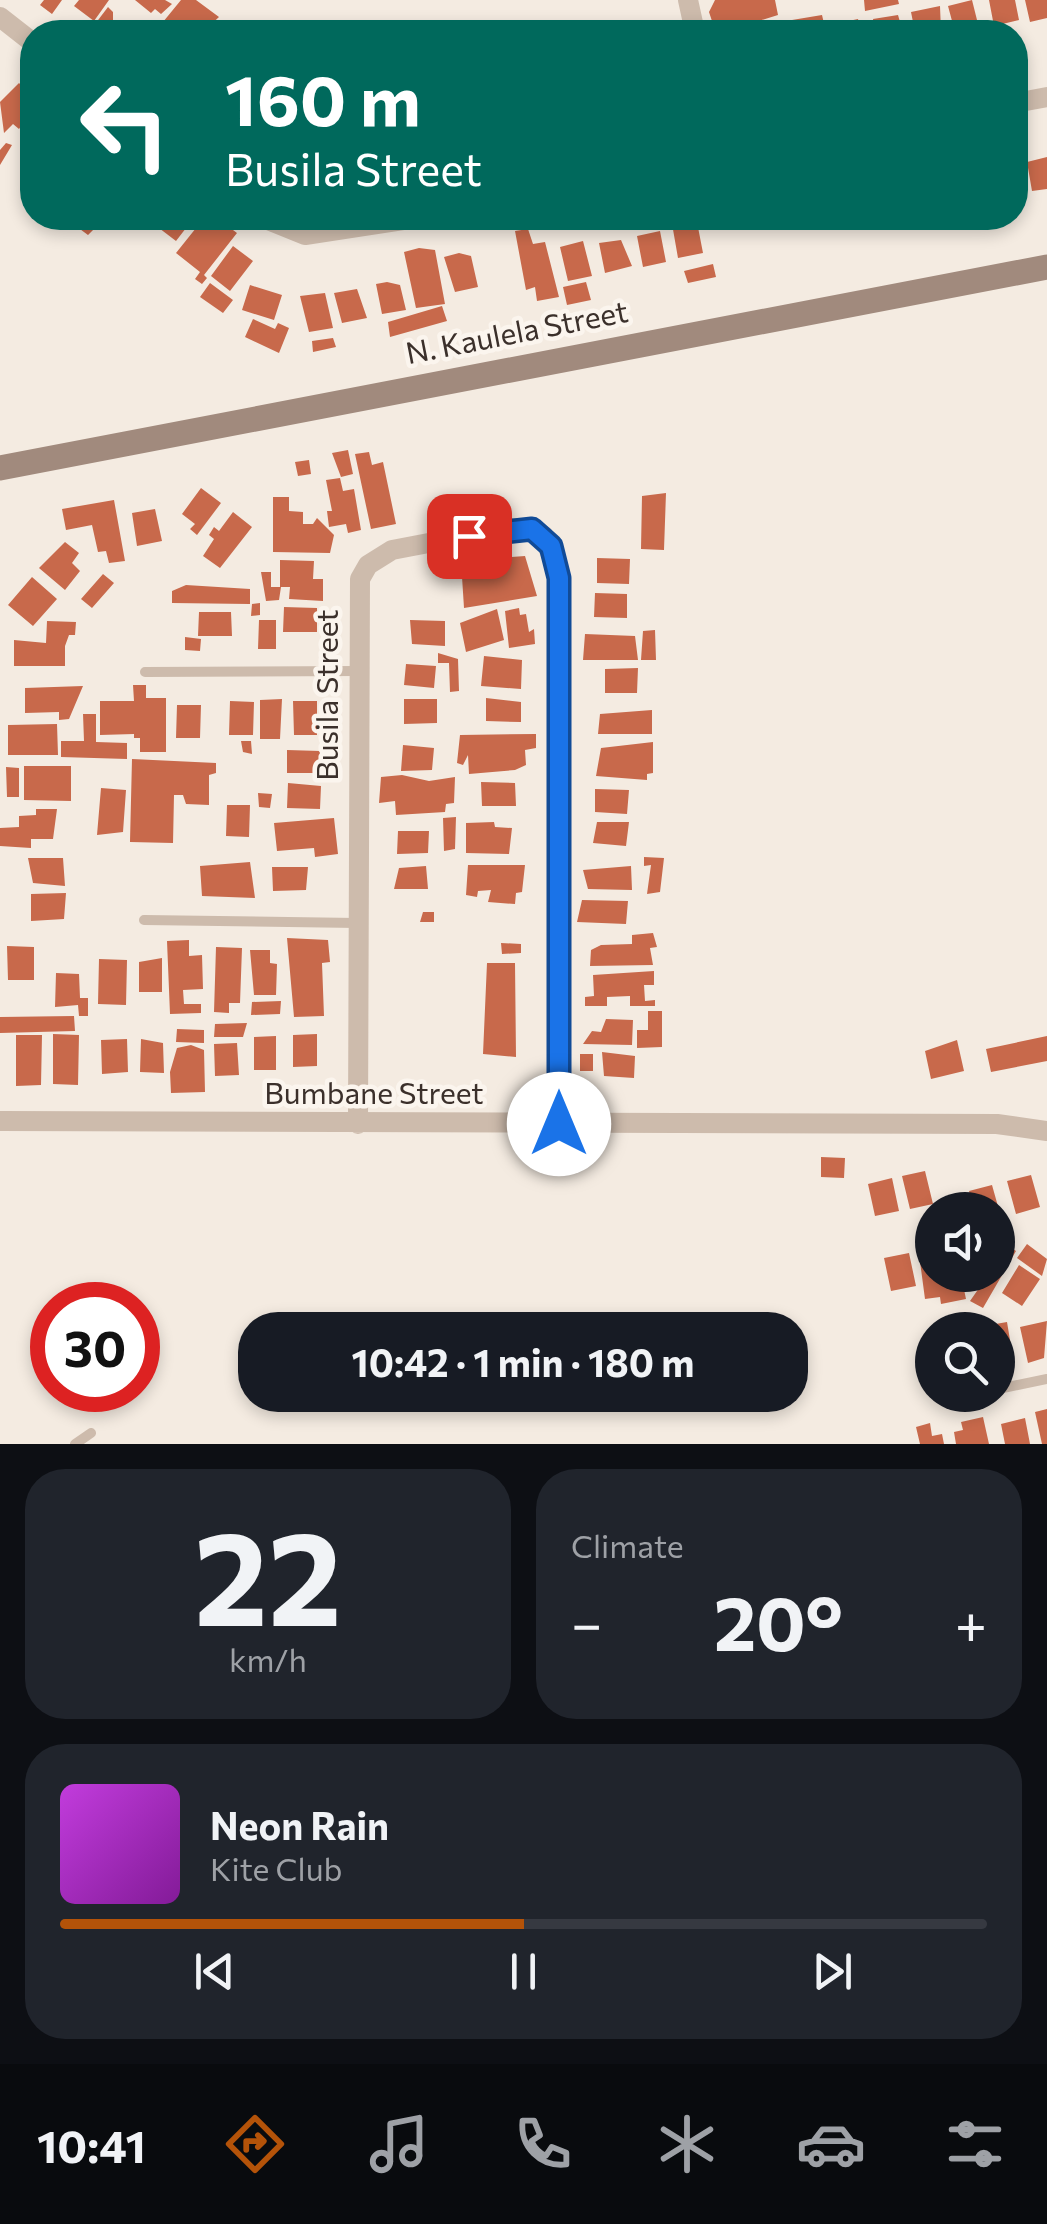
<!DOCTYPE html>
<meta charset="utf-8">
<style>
:root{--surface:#171b24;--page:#20242c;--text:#f1f3f6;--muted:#9ea1a6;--line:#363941;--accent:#b45309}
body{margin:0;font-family:Commissioner,sans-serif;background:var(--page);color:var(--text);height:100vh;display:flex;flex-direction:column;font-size:38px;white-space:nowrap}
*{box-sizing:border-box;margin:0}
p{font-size:32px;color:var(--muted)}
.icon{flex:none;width:55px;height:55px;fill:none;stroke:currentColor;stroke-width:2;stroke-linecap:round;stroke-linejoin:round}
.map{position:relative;height:1444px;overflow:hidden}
.panel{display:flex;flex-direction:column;gap:25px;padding:25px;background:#0d0f14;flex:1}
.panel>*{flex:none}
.top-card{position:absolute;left:20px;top:20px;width:1008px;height:210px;border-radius:40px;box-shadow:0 5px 15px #0003;background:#00695c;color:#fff;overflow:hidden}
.controls{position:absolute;left:915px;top:1192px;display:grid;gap:20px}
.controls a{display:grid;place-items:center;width:100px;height:100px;border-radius:50%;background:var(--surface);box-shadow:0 5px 15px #0003;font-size:50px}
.speed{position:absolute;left:30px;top:1282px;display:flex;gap:20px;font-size:50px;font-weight:700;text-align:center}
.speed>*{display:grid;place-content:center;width:130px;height:130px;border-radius:50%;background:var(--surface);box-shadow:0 5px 15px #0003;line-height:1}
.speed .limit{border:15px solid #d22;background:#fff;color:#111}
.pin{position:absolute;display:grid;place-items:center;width:85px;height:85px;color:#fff;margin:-42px;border-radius:20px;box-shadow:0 5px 15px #0006}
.me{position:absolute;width:110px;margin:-55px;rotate:0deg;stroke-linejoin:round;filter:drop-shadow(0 0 8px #0008)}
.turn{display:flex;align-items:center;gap:35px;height:210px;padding:0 40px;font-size:45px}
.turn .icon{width:130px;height:130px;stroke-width:2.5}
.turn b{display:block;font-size:70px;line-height:85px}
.big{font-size:75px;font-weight:700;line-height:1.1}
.panel .tile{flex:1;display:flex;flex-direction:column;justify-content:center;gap:15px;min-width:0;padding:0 35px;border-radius:40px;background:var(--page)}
.panel .dial{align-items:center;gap:0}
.dial b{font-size:130px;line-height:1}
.song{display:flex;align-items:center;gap:30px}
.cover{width:120px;height:120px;border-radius:15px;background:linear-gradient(135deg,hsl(290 70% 55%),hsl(290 70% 35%))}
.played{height:10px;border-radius:5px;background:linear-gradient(90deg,var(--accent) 50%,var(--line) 50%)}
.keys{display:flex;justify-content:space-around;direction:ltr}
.heat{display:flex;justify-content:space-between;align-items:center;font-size:55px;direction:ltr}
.panel .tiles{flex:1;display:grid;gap:25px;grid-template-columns:1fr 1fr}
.tile:last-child{grid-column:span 2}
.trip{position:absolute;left:238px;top:1312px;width:570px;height:100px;border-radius:40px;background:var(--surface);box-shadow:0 5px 15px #0003;font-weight:700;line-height:100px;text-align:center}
.dock{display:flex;height:160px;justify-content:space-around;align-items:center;background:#090b0e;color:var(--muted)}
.dock .icon{width:70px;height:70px}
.dock .selected{color:var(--accent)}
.dock b{font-size:45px;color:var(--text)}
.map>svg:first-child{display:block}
.building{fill:#c8694b}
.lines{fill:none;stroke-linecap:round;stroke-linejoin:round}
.lane{stroke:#cdbbac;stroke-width:10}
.street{stroke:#cdbbac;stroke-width:20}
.secondary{stroke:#a18a7d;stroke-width:25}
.route-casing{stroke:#114b97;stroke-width:25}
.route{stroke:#1a73e8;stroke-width:18}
.labels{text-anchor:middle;stroke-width:9;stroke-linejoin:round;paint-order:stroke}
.street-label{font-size:30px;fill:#3b302b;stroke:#fbf5ee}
</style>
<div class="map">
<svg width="1047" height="1444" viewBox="0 0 1047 1444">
<rect width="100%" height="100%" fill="#f4ebe1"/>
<path class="building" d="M 44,0 L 62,0 L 52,14 L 40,5 Z
M 79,0 L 109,0 L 94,21 L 74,6 Z
M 135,0 L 165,0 L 172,4 L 161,14 L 155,9 L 151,13 Z
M 181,0 L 196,0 L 219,17 L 204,31 L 176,32 L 163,22 Z
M 715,0 L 775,0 L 778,15 L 733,29 L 731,24 L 714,27 L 709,12 Z
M 864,0 L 898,0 L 899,4 L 865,11 Z
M 972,0 L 980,32 L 955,32 L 948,6 Z
M 989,0 L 1015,0 L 1019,20 L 994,26 Z
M 1025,0 L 1047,0 L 1047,18 L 1030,22 Z
M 940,6 L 941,32 L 915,32 L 911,12 Z
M 108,7 L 113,12 L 113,28 L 109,32 L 89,32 Z
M 822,15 L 826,32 L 794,32 L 792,20 Z
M 898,15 L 902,29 L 908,32 L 875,32 L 873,19 Z
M 858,19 L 861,32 L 835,32 L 834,24 Z
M 19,83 L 32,96 L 32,111 L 19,129 L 13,124 L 4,133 L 0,102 Z
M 6,143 L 12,145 L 0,165 L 0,150 Z
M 1047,157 L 1047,189 L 1032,191 L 1027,162 Z
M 65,218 L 97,218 L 102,221 L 88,235 Z
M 160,218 L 191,218 L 193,219 L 176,241 L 155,225 Z
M 204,218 L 221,229 L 225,224 L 237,233 L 204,275 L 207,278 L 202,284 L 195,279 L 200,272 L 176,253 Z
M 671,218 L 700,218 L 697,222 L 703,253 L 678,258 Z
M 528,229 L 533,244 L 545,242 L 559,297 L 537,301 L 535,287 L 526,290 L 515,231 Z
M 660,231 L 666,262 L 643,267 L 637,236 Z
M 621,240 L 632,266 L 605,273 L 599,243 Z
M 583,241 L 592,276 L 568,281 L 560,247 Z
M 233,246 L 253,261 L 230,291 L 211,276 Z
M 419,248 L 435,250 L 445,304 L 416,308 L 404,252 Z
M 459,253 L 471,256 L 478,287 L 455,292 L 444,257 Z
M 713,264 L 716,277 L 688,283 L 684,271 Z
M 387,282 L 400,285 L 406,310 L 382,314 L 376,284 Z
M 586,282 L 591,300 L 567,305 L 563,287 Z
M 210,283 L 233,300 L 223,313 L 200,297 Z
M 250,285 L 282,295 L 274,320 L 242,310 Z
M 357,289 L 367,318 L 342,323 L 334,293 Z
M 325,293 L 333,328 L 309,332 L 300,296 Z
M 442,306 L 447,321 L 390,337 L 388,322 Z
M 253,319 L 275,329 L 278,323 L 289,328 L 279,353 L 245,337 Z
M 333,338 L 336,347 L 313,352 L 312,341 Z
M 348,450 L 353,474 L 341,477 L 332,453 Z
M 369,452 L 372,465 L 383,462 L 396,524 L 371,529 L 355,454 Z
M 309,460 L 311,474 L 298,476 L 295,462 Z
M 340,478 L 343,491 L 354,489 L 361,530 L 348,533 L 346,524 L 329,527 L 327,511 L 332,511 L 326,480 Z
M 201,488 L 221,503 L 197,535 L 190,529 L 195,524 L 182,514 Z
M 666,493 L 664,550 L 641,549 L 642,496 Z
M 273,497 L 289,497 L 289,511 L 303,512 L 303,524 L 313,524 L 317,518 L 334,535 L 330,553 L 273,552 Z
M 114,500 L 125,561 L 109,563 L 106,551 L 98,552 L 92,525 L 66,530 L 62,509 Z
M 155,509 L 162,541 L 137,546 L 132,513 Z
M 233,512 L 252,527 L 220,568 L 203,556 L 214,539 L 209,535 L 214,527 L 219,531 Z
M 65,542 L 79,553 L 72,563 L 80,571 L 65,590 L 39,568 Z
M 525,556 L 537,596 L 464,608 L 461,561 Z
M 597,558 L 630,559 L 629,584 L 597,583 Z
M 280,560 L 314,561 L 313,579 L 323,579 L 323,601 L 289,599 L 290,587 L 280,587 Z
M 261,572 L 271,572 L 271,587 L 281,587 L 279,600 L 266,601 Z
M 103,574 L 114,583 L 92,608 L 81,599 Z
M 32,577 L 57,599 L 33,626 L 8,605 Z
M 186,585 L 250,589 L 250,604 L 172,603 L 172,591 Z
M 595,593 L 627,594 L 627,618 L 594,617 Z
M 260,603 L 260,615 L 251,616 L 252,604 Z
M 284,607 L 317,608 L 317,632 L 283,632 Z
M 519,608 L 520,615 L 526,614 L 529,632 L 534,629 L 535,644 L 509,648 L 505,611 Z
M 497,609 L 504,640 L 466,652 L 460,623 Z
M 199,612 L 231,612 L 232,636 L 198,636 Z
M 259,620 L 276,620 L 276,649 L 258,649 Z
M 410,620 L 445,621 L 445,646 L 412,644 Z
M 47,621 L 76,622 L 75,635 L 69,635 L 65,646 L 65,666 L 14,666 L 14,640 L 46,643 Z
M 655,630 L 656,660 L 641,660 L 643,631 Z
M 585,634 L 635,636 L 638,660 L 583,660 Z
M 185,637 L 201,639 L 200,651 L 185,650 Z
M 438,653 L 458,659 L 459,691 L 450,692 L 449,663 L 438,663 Z
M 484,656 L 522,660 L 521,689 L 481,686 Z
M 406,664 L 436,666 L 434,688 L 404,685 Z
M 638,668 L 637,693 L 605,693 L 605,669 Z
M 133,685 L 146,685 L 146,698 L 166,698 L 166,752 L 140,752 L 140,738 L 134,738 L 134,734 L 100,735 L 100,701 L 134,701 Z
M 83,686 L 69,719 L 59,720 L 59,712 L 25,713 L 25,688 Z
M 486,698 L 521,702 L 521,722 L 486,721 Z
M 282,699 L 280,739 L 260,739 L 260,700 Z
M 404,699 L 437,699 L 437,723 L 404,724 Z
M 230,701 L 254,702 L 253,735 L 229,735 Z
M 293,701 L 317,701 L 317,735 L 294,735 Z
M 177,705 L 201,705 L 200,738 L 176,738 Z
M 652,710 L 652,734 L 598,734 L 600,714 Z
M 83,714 L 96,714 L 96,742 L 127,743 L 127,759 L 61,757 L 61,741 L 84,741 Z
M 57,724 L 58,755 L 8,755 L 8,725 Z
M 536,734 L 536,748 L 525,750 L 526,765 L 515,770 L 469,774 L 468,755 L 463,765 L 457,763 L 460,735 Z
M 241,741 L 251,741 L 252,754 L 243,752 Z
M 653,742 L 653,773 L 647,774 L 647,780 L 596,776 L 601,748 Z
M 403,745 L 434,748 L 432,770 L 401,771 Z
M 287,750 L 320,751 L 320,773 L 287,773 Z
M 132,759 L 216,763 L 216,773 L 209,775 L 209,805 L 186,804 L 183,795 L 174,795 L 173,843 L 130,842 Z
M 24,766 L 71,766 L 71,801 L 24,800 Z
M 6,767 L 19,768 L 19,797 L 7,797 Z
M 402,775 L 429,781 L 455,777 L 454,803 L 446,804 L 445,812 L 396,815 L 395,801 L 379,803 L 381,777 Z
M 481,782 L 515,783 L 516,806 L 482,806 Z
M 288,783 L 321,786 L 320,809 L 287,808 Z
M 101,788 L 126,790 L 123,832 L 97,835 Z
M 595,789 L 629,790 L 627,814 L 595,812 Z
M 258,793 L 272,794 L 270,808 L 259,807 Z
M 227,805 L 250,805 L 249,837 L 226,836 Z
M 36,809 L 57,809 L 53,839 L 31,839 L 31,848 L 0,846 L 0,828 L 19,827 L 19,816 L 36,815 Z
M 456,817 L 455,849 L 444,851 L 443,818 Z
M 334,818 L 338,854 L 315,857 L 314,848 L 277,851 L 274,823 Z
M 494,822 L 495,827 L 512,828 L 509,854 L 466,853 L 466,823 Z
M 597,822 L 629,822 L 626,846 L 593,843 Z
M 398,831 L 429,831 L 428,853 L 397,854 Z
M 644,857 L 664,858 L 660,892 L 647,894 L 651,865 L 644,866 Z
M 28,858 L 63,858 L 65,886 L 33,883 Z
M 250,862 L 255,898 L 202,896 L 200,866 Z
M 468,865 L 525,865 L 522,892 L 516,893 L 515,904 L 488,902 L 491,890 L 478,891 L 477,897 L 466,895 Z
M 426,866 L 428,889 L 394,889 L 399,868 Z
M 631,866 L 632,890 L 588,889 L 583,870 Z
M 272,867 L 308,867 L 306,890 L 273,891 Z
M 66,893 L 64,919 L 31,921 L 31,894 Z
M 582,900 L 628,901 L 626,924 L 577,922 Z
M 423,912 L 434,912 L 434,922 L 420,922 Z
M 653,933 L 657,947 L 650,948 L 653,965 L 590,966 L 591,950 L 601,945 L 632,944 L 632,935 Z
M 287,938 L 328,940 L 330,962 L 322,963 L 324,1016 L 294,1017 Z
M 189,940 L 189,956 L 202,955 L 203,989 L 183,990 L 184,1004 L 201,1004 L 201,1013 L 170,1014 L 167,941 Z
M 501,943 L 521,944 L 521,953 L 502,954 Z
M 7,946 L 34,947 L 34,980 L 8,980 Z
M 216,947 L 242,948 L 240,1003 L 229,1003 L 229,1013 L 214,1012 Z
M 250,950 L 270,950 L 270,963 L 277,964 L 276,995 L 254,995 Z
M 162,958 L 162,992 L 139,992 L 139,962 Z
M 99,959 L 127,960 L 126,1005 L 98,1004 Z
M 487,963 L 515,963 L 516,1057 L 483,1054 Z
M 654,971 L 654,985 L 644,985 L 645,1001 L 655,1000 L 655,1006 L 630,1006 L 630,996 L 607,997 L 607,1006 L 585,1006 L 585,997 L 594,996 L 593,975 Z
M 56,973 L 79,974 L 80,998 L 88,998 L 88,1016 L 79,1016 L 78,1005 L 55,1007 Z
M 281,1001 L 280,1014 L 251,1015 L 252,1002 Z
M 648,1011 L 662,1011 L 662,1047 L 637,1048 L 637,1030 L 648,1030 Z
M 74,1016 L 75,1031 L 0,1033 L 0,1017 Z
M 606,1019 L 633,1020 L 632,1045 L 583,1044 L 592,1031 L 601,1032 Z
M 247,1023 L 243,1037 L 214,1037 L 215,1024 Z
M 177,1029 L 204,1030 L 204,1043 L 176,1042 Z
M 53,1034 L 79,1035 L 78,1085 L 53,1084 Z
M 317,1034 L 317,1066 L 293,1067 L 293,1035 Z
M 16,1035 L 42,1035 L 41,1085 L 16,1086 Z
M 276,1036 L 276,1070 L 254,1070 L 254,1037 Z
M 1047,1036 L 1047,1061 L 991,1072 L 986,1049 Z
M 127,1039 L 128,1072 L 102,1074 L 101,1040 Z
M 141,1039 L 163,1043 L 164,1073 L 140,1072 Z
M 957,1040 L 964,1071 L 931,1079 L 925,1051 Z
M 237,1043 L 239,1075 L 215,1076 L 214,1044 Z
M 191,1045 L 204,1050 L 205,1092 L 171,1093 L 170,1072 L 177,1048 Z
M 602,1052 L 635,1056 L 634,1078 L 604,1076 Z
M 580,1054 L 593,1054 L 593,1071 L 580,1071 Z
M 821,1157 L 845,1158 L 844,1178 L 821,1177 Z
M 925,1171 L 933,1204 L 910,1209 L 902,1176 Z
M 1031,1175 L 1040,1207 L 1016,1214 L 1007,1181 Z
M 892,1178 L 899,1211 L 875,1216 L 868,1184 Z
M 992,1185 L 999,1210 L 974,1210 L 969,1191 Z
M 932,1236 L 932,1275 L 961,1275 L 966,1299 L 941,1304 L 940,1297 L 925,1299 L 917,1239 Z
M 1003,1242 L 1016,1251 L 983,1308 L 970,1301 L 984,1281 L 974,1275 L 998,1275 L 998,1250 Z
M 1027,1244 L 1047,1259 L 1042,1276 L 1017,1258 Z
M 909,1253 L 916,1286 L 891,1291 L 884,1258 Z
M 1019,1265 L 1040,1279 L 1022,1306 L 1002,1293 Z
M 1047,1321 L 1044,1358 L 1028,1363 L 1020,1327 Z
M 1007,1322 L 1011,1346 L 998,1348 L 998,1330 L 991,1330 L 990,1325 Z
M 1047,1409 L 1047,1444 L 1042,1444 L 1035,1412 Z
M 983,1417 L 989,1444 L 956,1444 L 954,1432 L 963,1430 L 961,1422 Z
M 1025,1418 L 1030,1444 L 1005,1444 L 1001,1424 Z
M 930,1423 L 932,1436 L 942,1434 L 944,1444 L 920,1444 L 916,1427 Z"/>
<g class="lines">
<path class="lane" d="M 145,672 L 357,671
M 144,920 L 357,923
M 998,1389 L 1047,1379
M 75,1444 L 91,1433"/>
<path class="street" d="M 688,0 L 695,32
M 0,17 L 32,42
M 1015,103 L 1047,97
M 263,218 L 305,235 L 416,218
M 0,1121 L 997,1124 L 1047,1131
M 358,1124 L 360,579 L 368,565 L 392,550 L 507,528 L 532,529 L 544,536 L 559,577 L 559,1124"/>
<path class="secondary" d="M 0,468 L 1047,267"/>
</g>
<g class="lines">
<g class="route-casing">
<path id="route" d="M 469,536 L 532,529 L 551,546 L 559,578 L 559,1124"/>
</g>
<use href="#route" class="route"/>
</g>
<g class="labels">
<g class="street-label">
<text transform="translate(517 333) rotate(-11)" y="10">N. Kaulela Street</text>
<text transform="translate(328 695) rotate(-90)" y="10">Busila Street</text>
<text x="374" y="1104">Bumbane Street</text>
</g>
</g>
</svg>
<div class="controls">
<a><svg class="icon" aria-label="sound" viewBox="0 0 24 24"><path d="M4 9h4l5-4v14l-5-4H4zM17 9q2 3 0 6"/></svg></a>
<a><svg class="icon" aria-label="search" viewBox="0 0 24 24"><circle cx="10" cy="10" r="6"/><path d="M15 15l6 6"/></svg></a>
</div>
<div class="speed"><div class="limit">30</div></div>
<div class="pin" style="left:469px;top:536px;background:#d93025"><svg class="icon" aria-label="arrive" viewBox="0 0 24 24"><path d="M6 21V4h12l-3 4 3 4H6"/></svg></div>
<svg class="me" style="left:559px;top:1124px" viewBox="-20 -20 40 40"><circle r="19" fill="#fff"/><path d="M0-13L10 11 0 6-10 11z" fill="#1a73e8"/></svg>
<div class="trip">10:42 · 1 min · 180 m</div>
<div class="top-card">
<div class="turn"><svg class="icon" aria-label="left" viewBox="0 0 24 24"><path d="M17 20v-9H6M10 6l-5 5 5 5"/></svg><div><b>160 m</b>Busila Street</div></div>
</div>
</div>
<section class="panel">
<div class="tiles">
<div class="tile dial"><b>22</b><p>km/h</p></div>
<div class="tile"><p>Climate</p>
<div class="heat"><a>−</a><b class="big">20°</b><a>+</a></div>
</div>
<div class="tile">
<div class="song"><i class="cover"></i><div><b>Neon Rain</b><p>Kite Club</p></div></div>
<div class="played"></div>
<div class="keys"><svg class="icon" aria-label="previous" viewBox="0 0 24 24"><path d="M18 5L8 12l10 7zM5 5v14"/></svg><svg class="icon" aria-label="pause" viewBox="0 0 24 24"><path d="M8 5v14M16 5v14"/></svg><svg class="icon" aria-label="next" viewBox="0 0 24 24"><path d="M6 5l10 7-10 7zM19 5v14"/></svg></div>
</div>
</div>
</section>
<nav class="dock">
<b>10:41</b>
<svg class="icon selected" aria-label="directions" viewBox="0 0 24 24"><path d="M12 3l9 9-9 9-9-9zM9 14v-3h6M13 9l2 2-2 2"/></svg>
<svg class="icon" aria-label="music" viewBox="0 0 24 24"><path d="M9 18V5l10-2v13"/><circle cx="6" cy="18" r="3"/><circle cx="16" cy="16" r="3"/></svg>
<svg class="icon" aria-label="phone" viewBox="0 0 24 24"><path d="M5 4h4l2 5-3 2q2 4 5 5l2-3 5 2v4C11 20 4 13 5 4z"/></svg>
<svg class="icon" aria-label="climate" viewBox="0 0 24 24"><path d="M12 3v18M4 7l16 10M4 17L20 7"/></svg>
<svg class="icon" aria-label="car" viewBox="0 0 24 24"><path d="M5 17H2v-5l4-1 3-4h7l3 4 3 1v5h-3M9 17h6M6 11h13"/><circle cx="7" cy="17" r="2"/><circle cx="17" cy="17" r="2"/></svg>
<svg class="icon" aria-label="filters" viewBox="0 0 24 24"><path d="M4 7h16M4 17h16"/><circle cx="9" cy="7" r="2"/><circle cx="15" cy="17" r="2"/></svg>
</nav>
